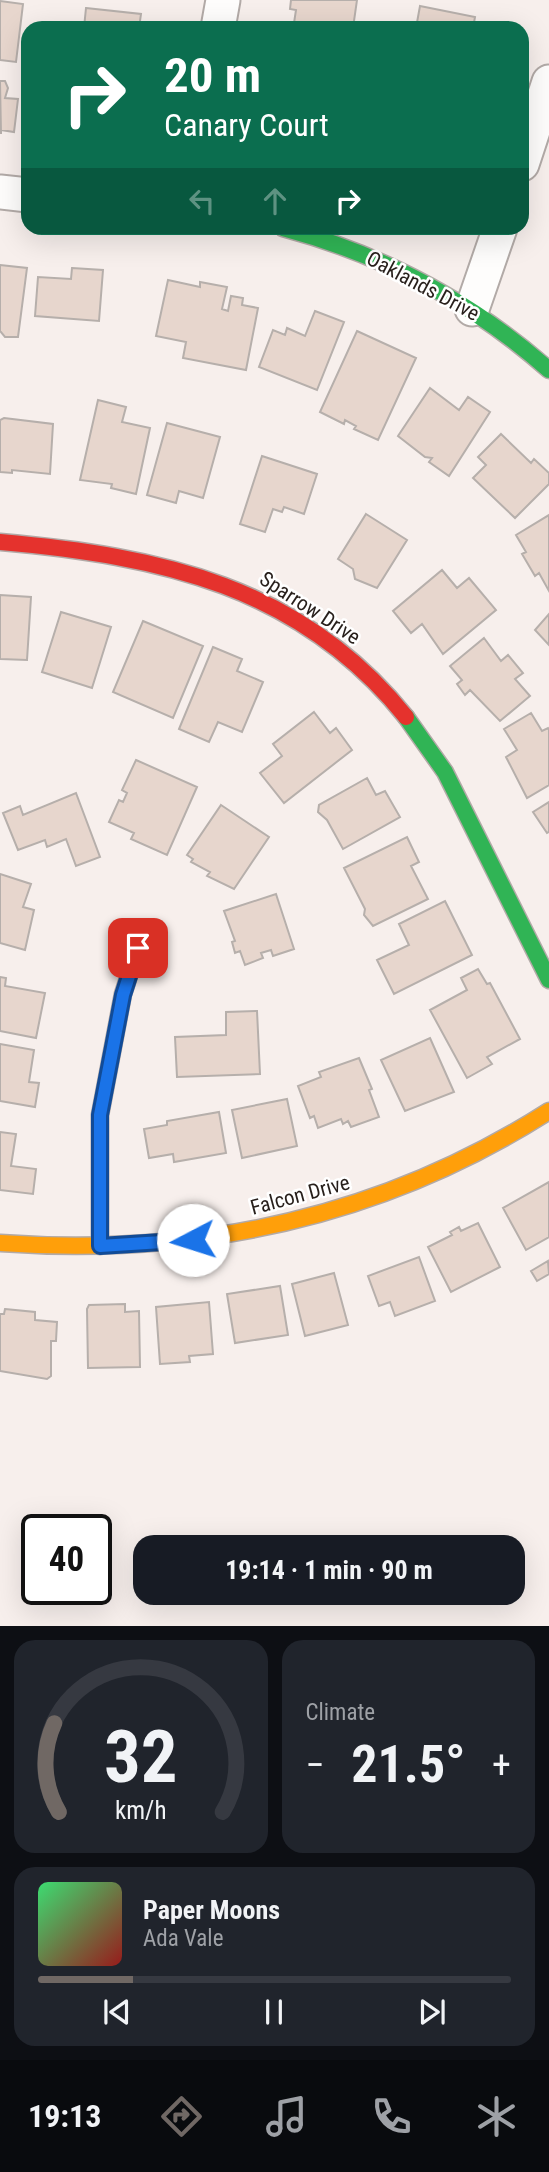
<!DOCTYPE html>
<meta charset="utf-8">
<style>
:root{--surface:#171b24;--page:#20242c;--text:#f1f3f6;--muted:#9ea1a6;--line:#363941;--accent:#706864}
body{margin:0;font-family:"Roboto Condensed",sans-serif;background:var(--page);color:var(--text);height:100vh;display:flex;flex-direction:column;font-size:26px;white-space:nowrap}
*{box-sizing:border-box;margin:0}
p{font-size:23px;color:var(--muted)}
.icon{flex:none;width:38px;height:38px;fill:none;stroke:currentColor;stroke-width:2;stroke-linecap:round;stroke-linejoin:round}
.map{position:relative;height:1626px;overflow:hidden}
.panel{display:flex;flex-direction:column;gap:14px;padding:14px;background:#0d0f14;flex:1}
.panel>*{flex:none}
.banner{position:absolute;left:21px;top:21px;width:508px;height:214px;border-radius:21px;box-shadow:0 7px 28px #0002;background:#0b6e4f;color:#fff;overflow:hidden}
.speed{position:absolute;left:21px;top:1514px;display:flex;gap:14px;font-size:35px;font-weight:700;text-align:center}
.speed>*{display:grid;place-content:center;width:91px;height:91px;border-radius:50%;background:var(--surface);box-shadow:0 7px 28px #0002;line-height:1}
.speed .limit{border:4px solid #111;border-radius:10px;background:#fff;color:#111}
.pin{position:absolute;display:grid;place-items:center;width:60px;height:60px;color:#fff;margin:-30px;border-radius:14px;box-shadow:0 4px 10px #0006}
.me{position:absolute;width:77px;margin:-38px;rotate:265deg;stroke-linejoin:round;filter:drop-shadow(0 0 5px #0008)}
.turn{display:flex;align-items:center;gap:24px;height:147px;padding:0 28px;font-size:32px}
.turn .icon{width:91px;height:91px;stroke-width:2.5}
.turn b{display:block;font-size:49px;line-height:60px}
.lanes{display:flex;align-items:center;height:66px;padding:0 28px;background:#0003;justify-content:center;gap:35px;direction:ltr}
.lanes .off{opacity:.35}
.big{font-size:52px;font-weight:700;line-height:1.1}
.panel .tile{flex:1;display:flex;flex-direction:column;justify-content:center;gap:10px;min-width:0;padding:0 24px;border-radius:21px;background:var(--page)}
.panel .dial{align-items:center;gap:0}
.dial svg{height:182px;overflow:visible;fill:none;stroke:var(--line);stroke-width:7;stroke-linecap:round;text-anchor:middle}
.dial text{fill:var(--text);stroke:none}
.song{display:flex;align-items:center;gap:21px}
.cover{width:84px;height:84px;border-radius:10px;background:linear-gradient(135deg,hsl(140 70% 55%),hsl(0 70% 35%))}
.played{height:7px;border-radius:4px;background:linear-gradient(90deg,var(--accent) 20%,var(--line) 20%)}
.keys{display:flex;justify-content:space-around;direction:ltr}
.heat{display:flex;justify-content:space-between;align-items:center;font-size:38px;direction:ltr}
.panel .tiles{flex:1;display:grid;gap:14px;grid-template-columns:1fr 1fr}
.tile:last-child{grid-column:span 2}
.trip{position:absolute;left:133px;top:1535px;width:392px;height:70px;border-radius:21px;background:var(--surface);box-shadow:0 7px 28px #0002;font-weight:700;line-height:70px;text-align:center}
.dock{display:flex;height:112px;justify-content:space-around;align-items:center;background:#090b0e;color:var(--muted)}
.dock .icon{width:49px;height:49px}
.dock .on{color:var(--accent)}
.dock b{font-size:32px;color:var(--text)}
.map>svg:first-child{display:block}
.building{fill:#e7d6cd;stroke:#b6afab;stroke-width:2}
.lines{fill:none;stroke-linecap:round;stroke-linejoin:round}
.street-casing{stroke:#b2aaa7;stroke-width:37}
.fast-casing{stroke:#b2aaa7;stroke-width:19}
.slow-casing{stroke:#b2aaa7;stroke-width:19}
.jam-casing{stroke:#b2aaa7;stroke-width:19}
.street{stroke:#fefdfc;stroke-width:33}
.fast{stroke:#30b455;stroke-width:16}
.slow{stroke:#ff9f0a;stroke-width:16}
.jam{stroke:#e5322d;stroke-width:16}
.route-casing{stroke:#114b97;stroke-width:18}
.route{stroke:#1a73e8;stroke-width:12}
.labels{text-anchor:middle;stroke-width:5;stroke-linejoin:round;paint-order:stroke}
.street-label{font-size:21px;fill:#271f1b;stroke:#fff}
</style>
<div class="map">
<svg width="549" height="1626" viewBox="0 0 549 1626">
<rect width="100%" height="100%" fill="#f7efec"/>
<path class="building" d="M 291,0 L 357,0 L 353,28 L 294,23 L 296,10 L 290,9 Z
M 0,1 L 23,4 L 16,62 L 0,60 Z
M 420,6 L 475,17 L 473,28 L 416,28 Z
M 86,8 L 141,14 L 139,28 L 84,28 Z
M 0,81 L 5,81 L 8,88 L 5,98 L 18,99 L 14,132 L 1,130 L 1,134 Z
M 0,265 L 27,268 L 18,337 L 5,337 L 0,331 Z
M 72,268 L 103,270 L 99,321 L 35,316 L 38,277 L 71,279 Z
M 168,280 L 200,287 L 200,282 L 227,287 L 222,309 L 228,311 L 231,296 L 243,298 L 242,305 L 258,308 L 246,370 L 183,358 L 186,342 L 156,336 Z
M 315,311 L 344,322 L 317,390 L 259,367 L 273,330 L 285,335 L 287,328 L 305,336 Z
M 357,331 L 416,358 L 378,440 L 354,429 L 356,426 L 345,420 L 344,424 L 320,412 Z
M 430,388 L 459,410 L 468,397 L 490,412 L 449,476 L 429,462 L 432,458 L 425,457 L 398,436 Z
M 98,400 L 126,407 L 122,422 L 150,428 L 136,494 L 111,488 L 112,484 L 80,480 Z
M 4,418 L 53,424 L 50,474 L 12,470 L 12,473 L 0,472 L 0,420 Z
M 167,423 L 220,437 L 203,498 L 179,491 L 176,503 L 147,495 Z
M 501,434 L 531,463 L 534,459 L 549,473 L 549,484 L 515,518 L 473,478 L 486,465 L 478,457 Z
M 262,456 L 317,474 L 304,514 L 284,507 L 282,512 L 273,509 L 265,532 L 240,524 Z
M 366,514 L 407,540 L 377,588 L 355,579 L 353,569 L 338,559 Z
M 549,515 L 549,591 L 539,573 L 535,576 L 522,554 L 526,552 L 516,535 Z
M 442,570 L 457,588 L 469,578 L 496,610 L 443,654 L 422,624 L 411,633 L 393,611 Z
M 0,595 L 31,597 L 27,660 L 0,659 Z
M 61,612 L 111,627 L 92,688 L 42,672 Z
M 549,614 L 549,645 L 535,630 Z
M 143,621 L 203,646 L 173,718 L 113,692 Z
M 484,638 L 501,661 L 508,655 L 523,673 L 515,679 L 530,696 L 500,721 L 470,690 L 465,695 L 457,684 L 462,680 L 450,666 Z
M 213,647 L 242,659 L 237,671 L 263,682 L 242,732 L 218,722 L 209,742 L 179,729 Z
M 314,712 L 330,733 L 336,728 L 352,750 L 284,803 L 260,773 L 282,756 L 273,744 Z
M 531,713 L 542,731 L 548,728 L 549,730 L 549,785 L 527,798 L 506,757 L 517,750 L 504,729 Z
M 136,760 L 197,787 L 167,855 L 131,839 L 134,833 L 109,822 L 119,800 L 123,802 L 127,793 L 122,790 Z
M 367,778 L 376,795 L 385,791 L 400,817 L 343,849 L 327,820 L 318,812 L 319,805 Z
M 76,793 L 100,857 L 76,866 L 66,839 L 47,847 L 45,840 L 18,850 L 3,813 L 20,806 L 23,815 Z
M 549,802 L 549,832 L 547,833 L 533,812 Z
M 221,805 L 269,837 L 234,889 L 207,876 L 210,872 L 191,862 L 193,859 L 187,855 Z
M 407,837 L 419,862 L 411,866 L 428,899 L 373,926 L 364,915 L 365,909 L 344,868 Z
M 0,874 L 31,884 L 23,907 L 34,910 L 25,950 L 0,943 Z
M 276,894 L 294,949 L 273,956 L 271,950 L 261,953 L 263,958 L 245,965 L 240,951 L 235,953 L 232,942 L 235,941 L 224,911 Z
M 445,901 L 472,955 L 394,994 L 377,960 L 409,945 L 399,924 Z
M 478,969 L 487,984 L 490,983 L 520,1039 L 487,1057 L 492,1064 L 467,1078 L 430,1010 L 467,990 L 461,978 Z
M 0,977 L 6,978 L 5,986 L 45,993 L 36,1038 L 0,1031 Z
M 257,1011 L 260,1074 L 177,1077 L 175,1037 L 226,1035 L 226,1012 Z
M 430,1038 L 454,1092 L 405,1111 L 381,1060 Z
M 0,1044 L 34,1050 L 29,1082 L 39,1083 L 35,1107 L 0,1101 Z
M 359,1058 L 372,1089 L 369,1090 L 379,1117 L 351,1127 L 348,1121 L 343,1124 L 341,1119 L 318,1128 L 314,1116 L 310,1118 L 298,1086 L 321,1077 L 319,1072 Z
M 287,1099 L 297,1146 L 242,1158 L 232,1110 Z
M 219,1112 L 226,1153 L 174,1162 L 173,1154 L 149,1158 L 144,1129 L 167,1125 L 167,1121 Z
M 0,1132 L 16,1134 L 11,1166 L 36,1169 L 33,1194 L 0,1190 Z
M 549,1182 L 549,1237 L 526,1250 L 503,1208 Z
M 478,1223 L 500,1267 L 451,1292 L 428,1247 L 452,1235 L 450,1232 L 459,1227 L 461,1231 Z
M 419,1257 L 435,1301 L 395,1316 L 390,1302 L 379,1306 L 368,1276 Z
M 548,1261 L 549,1274 L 537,1281 L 531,1271 Z
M 334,1273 L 348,1325 L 305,1336 L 292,1284 Z
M 280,1286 L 288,1335 L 235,1343 L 227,1294 Z
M 209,1302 L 213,1354 L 189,1356 L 190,1362 L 160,1364 L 156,1307 Z
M 125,1304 L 125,1312 L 139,1311 L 140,1367 L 88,1368 L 87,1309 L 89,1305 Z
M 5,1309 L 35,1312 L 35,1320 L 57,1322 L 56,1341 L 51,1341 L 51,1376 L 47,1379 L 0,1371 L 0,1314 L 4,1314 Z"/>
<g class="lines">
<g class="street-casing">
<path id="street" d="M 218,28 L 223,0
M 522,164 L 549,82
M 0,192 L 28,195
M 472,309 L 500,228"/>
</g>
<g class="fast-casing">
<path id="fast" d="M 283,228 C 384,255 471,301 549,370
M 406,717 L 445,772 L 549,980
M 100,1246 L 100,1115 L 123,994 L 138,948"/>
</g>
<g class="slow-casing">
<path id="slow" d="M 0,1243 C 197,1257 382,1218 549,1111"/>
</g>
<g class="jam-casing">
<path id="jam" d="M 0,542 C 160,556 301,586 406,717"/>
</g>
<use href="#street" class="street"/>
<use href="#fast" class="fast"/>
<use href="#slow" class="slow"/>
<use href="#jam" class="jam"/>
</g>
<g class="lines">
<g class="route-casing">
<path id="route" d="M 138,948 L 123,995 L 100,1115 L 100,1246 L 193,1240"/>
</g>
<use href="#route" class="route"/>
</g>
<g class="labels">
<g class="street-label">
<text transform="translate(423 286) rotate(28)" y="7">Oaklands Drive</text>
<text transform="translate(310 608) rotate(33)" y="7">Sparrow Drive</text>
<text transform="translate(300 1195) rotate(-15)" y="7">Falcon Drive</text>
</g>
</g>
</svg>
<div class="speed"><div class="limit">40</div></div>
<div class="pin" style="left:138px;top:948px;background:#d93025"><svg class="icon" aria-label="arrive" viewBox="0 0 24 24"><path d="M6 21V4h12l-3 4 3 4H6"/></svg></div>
<svg class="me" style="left:193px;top:1240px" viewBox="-20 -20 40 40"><circle r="19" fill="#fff"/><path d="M0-13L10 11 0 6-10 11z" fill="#1a73e8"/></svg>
<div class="trip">19:14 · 1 min · 90 m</div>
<div class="banner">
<div class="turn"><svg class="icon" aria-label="right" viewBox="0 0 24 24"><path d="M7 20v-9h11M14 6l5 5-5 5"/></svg><div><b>20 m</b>Canary Court</div></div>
<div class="lanes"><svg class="icon off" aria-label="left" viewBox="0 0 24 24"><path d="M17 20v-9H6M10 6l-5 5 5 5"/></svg><svg class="icon off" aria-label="ahead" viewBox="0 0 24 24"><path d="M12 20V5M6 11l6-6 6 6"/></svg><svg class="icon" aria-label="right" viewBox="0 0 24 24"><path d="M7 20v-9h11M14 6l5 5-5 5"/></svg></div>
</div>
</div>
<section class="panel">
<div class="tiles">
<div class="tile dial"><svg viewBox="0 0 100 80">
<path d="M14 69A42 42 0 1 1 86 69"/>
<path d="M14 69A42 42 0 0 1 12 30" stroke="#706864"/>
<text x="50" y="56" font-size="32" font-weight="700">32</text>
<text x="50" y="72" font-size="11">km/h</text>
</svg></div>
<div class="tile"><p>Climate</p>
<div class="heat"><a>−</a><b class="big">21.5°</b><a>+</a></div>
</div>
<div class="tile">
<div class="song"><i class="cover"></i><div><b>Paper Moons</b><p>Ada Vale</p></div></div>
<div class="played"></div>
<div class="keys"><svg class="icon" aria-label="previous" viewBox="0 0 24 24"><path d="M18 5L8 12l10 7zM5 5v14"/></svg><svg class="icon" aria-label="pause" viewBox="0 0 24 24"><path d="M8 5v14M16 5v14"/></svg><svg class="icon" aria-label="next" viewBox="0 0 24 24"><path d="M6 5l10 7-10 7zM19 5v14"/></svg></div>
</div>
</div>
</section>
<nav class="dock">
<b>19:13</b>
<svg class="icon on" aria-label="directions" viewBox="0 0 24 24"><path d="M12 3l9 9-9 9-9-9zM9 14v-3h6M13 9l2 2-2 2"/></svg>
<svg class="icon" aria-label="music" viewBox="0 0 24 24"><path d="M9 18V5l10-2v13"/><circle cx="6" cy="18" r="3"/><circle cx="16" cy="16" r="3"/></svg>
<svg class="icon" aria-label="phone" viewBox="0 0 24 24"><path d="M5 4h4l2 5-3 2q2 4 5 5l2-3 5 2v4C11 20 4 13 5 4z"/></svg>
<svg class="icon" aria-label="climate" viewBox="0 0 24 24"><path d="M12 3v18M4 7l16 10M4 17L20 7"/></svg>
</nav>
